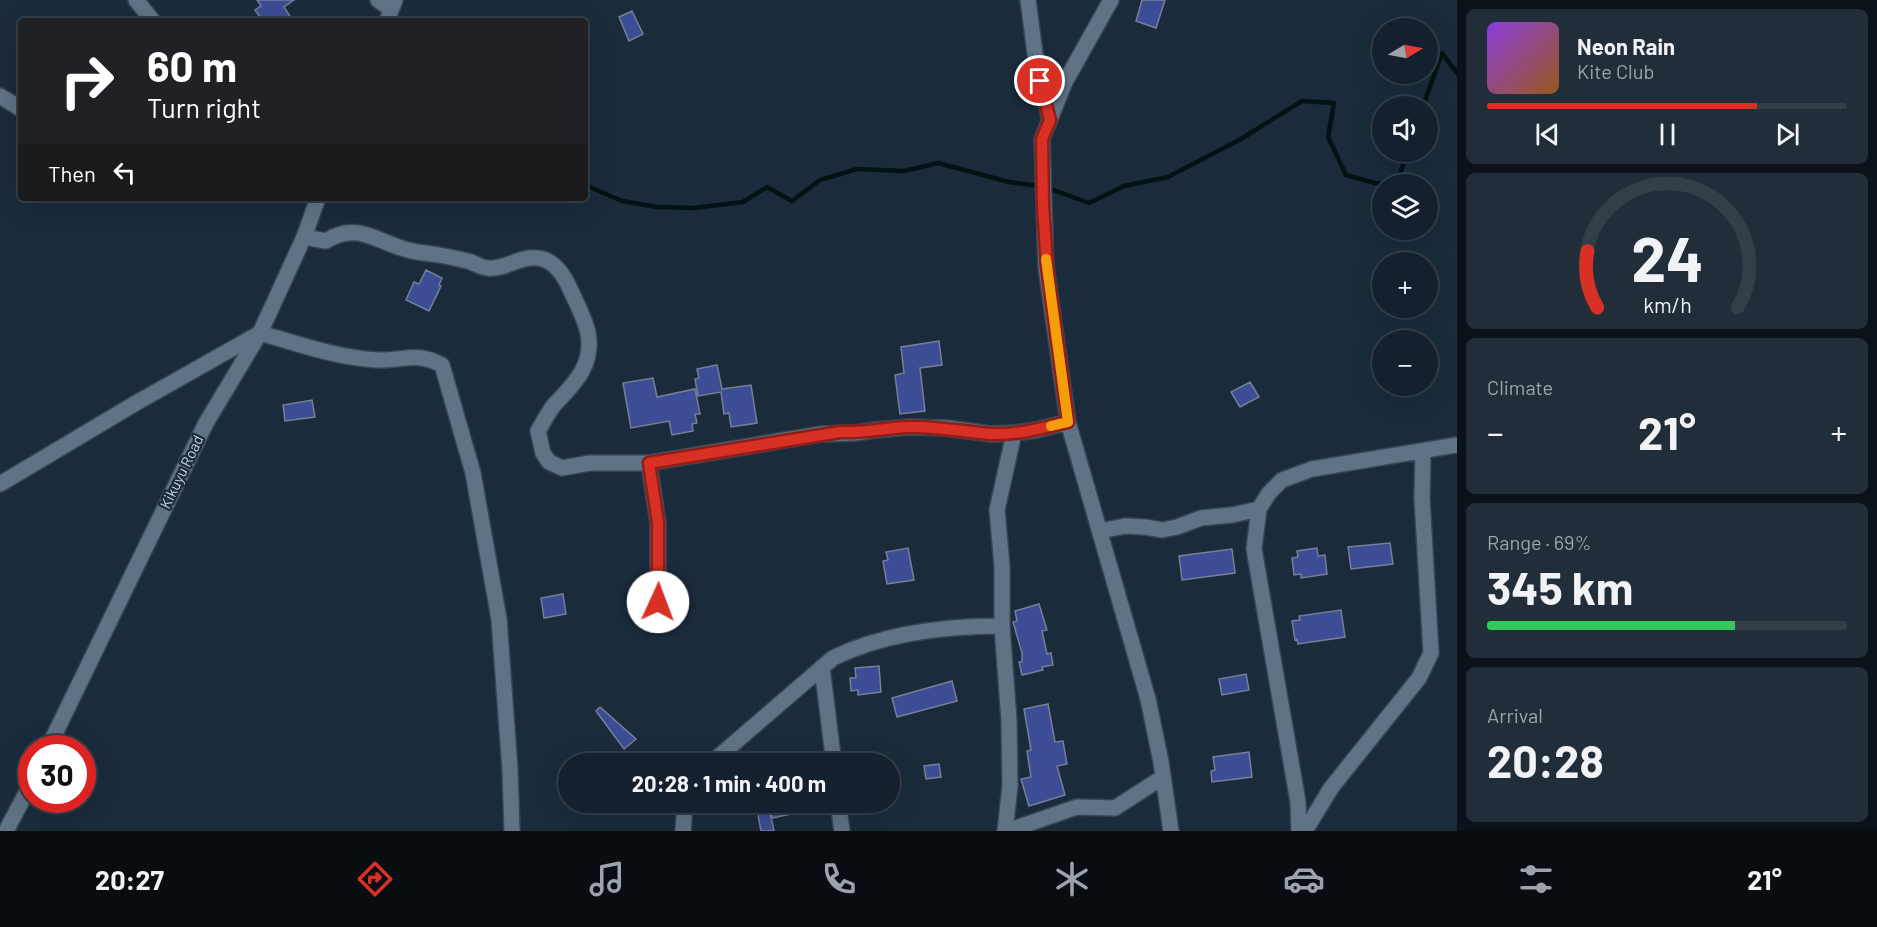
<!DOCTYPE html>
<meta charset="utf-8">
<style>
:root{--surface:#14202d;--page:#212d39;--text:#f1f3f6;--muted:#9da3aa;--line:#333e49;--accent:#d93025}
body{margin:0;font-family:Barlow,sans-serif;background:var(--page);color:var(--text);height:100vh;display:flex;flex-direction:column;font-size:22px;white-space:nowrap}
*{box-sizing:border-box;margin:0}
p{font-size:20px;color:var(--muted)}
.icon{flex:none;width:33px;height:33px;fill:none;stroke:currentColor;stroke-width:2;stroke-linecap:round;stroke-linejoin:round}
.map{position:relative;flex:1;overflow:hidden}
.side{display:flex;flex-direction:column;gap:9px;padding:9px;background:#0b1219;width:420px}
.side>*{flex:none}
.guide{position:absolute;left:18px;top:18px;width:570px;height:183px;border-radius:6px;box-shadow:0 6px 24px #0002,0 0 0 2px var(--line);background:#202124;color:#fff;overflow:hidden}
.needle{width:39px;rotate:80deg}
.fabs{position:absolute;left:1372px;top:18px;display:grid;gap:12px}
.fabs a{display:grid;place-items:center;width:66px;height:66px;border-radius:50%;background:var(--surface);box-shadow:0 6px 24px #0002,0 0 0 2px var(--line);font-size:30px}
.speed{position:absolute;left:18px;top:735px;display:flex;gap:12px;font-size:30px;font-weight:700;text-align:center}
.speed>*{display:grid;place-content:center;width:78px;height:78px;border-radius:50%;background:var(--surface);box-shadow:0 6px 24px #0002,0 0 0 2px var(--line);line-height:1}
.speed .limit{border:9px solid #d22;background:#fff;color:#111}
.pin{position:absolute;display:grid;place-items:center;width:51px;height:51px;color:#fff;margin:-26px;border:3px solid #fff;border-radius:50%;box-shadow:0 2px 6px #0007}
.me{position:absolute;width:66px;margin:-33px;rotate:2deg;stroke-linejoin:round;filter:drop-shadow(0 0 4px #0008)}
.turn{display:flex;align-items:center;gap:21px;height:126px;padding:0 30px;font-size:27px}
.turn .icon{width:78px;height:78px;stroke-width:2.5}
.turn b{display:block;font-size:42px;line-height:51px}
.then{display:flex;align-items:center;height:57px;padding:0 30px;background:#0003;gap:12px;font-size:22px}
.big{font-size:45px;font-weight:700;line-height:1.1}
.side .tile{flex:1;display:flex;flex-direction:column;justify-content:center;gap:9px;min-width:0;padding:0 21px;border-radius:9px;background:var(--page)}
.side .dial{align-items:center;gap:0}
.dial svg{height:156px;overflow:visible;fill:none;stroke:var(--line);stroke-width:7;stroke-linecap:round;text-anchor:middle}
.dial text{fill:var(--text);stroke:none}
.song{display:flex;align-items:center;gap:18px}
.cover{width:72px;height:72px;border-radius:9px;background:linear-gradient(135deg,hsl(270 70% 55%),hsl(30 70% 35%))}
.played{height:6px;border-radius:3px;background:linear-gradient(90deg,var(--accent) 75%,var(--line) 75%)}
.keys{display:flex;justify-content:space-around;direction:ltr}
.heat{display:flex;justify-content:space-between;align-items:center;font-size:33px;direction:ltr}
.charge{height:9px;border-radius:4px;background:linear-gradient(90deg,#34c759 69%,var(--line) 0)}
.trip{position:absolute;left:558px;top:753px;width:342px;height:60px;border-radius:30px;background:var(--surface);box-shadow:0 6px 24px #0002,0 0 0 2px var(--line);font-weight:700;line-height:60px;text-align:center}
.tab-bar{display:flex;height:96px;justify-content:space-around;align-items:center;background:#080d12;color:var(--muted)}
.tab-bar .icon{width:42px;height:42px}
.tab-bar .active{color:var(--accent)}
.tab-bar b{font-size:27px;color:var(--text)}
main{display:flex;flex:1;min-height:0}
.map>svg:first-child{display:block}
.lines{fill:none;stroke-linecap:round;stroke-linejoin:round}
.stream{stroke:#021213;stroke-width:4.5}
.building{fill:#3c4d95;stroke:#777f97;stroke-width:1.5}
.street-casing{stroke:#374553;stroke-width:18}
.secondary-casing{stroke:#374553;stroke-width:18}
.street{stroke:#5f7386;stroke-width:15}
.secondary{stroke:#5f7386;stroke-width:15}
.route-casing{stroke:#8d1f18;stroke-width:15}
.route{stroke:#d93025;stroke-width:10}
.slow{stroke:#f59e0b;stroke-width:10}
.labels{text-anchor:middle;stroke-width:4.5;stroke-linejoin:round;paint-order:stroke}
.street-label{font-size:15px;fill:#c8d3dd;stroke:#1a2b3c}
</style>
<main>
<div class="map">
<svg width="1457" height="831" viewBox="0 0 1457 831">
<rect width="100%" height="100%" fill="#1a2b3c"/>
<g class="lines">
<path class="stream" d="M 1423,106 L 1442,53 L 1457,73
M 585,185 L 622,201 L 657,207 L 694,208 L 743,202 L 767,187 L 792,201 L 820,180 L 857,169 L 904,171 L 938,163 L 1009,182 L 1040,186
M 1048,188 L 1089,203 L 1124,186 L 1168,177 L 1241,139 L 1302,101 L 1334,103 L 1328,137 L 1346,175 L 1375,183 L 1396,184 L 1408,152"/>
</g>
<path class="building" d="M 257,0 L 294,0 L 284,7 L 293,21 L 263,21 L 255,10 L 261,6 Z
M 1142,0 L 1165,0 L 1156,28 L 1136,21 Z
M 632,11 L 643,34 L 629,41 L 619,17 Z
M 426,270 L 442,278 L 439,285 L 441,286 L 429,311 L 406,300 L 414,282 L 419,284 Z
M 939,341 L 942,365 L 920,368 L 925,411 L 900,414 L 895,375 L 904,373 L 901,347 Z
M 717,365 L 722,389 L 751,385 L 757,423 L 731,427 L 729,413 L 724,414 L 721,392 L 698,396 L 695,379 L 699,378 L 697,369 Z
M 653,378 L 657,397 L 695,389 L 700,414 L 695,414 L 697,423 L 692,424 L 693,431 L 672,435 L 669,421 L 631,428 L 623,383 Z
M 1250,382 L 1259,397 L 1240,407 L 1231,392 Z
M 312,400 L 315,417 L 285,421 L 283,405 Z
M 1390,543 L 1393,564 L 1351,569 L 1348,547 Z
M 908,548 L 914,580 L 887,584 L 883,561 L 888,560 L 886,552 Z
M 1317,548 L 1318,556 L 1325,555 L 1327,574 L 1301,578 L 1301,574 L 1294,575 L 1292,558 L 1298,557 L 1297,551 Z
M 1232,549 L 1235,573 L 1182,580 L 1179,556 Z
M 563,594 L 566,614 L 544,618 L 541,598 Z
M 1039,604 L 1047,630 L 1042,631 L 1047,654 L 1051,653 L 1053,665 L 1042,667 L 1043,670 L 1022,675 L 1019,662 L 1022,662 L 1022,653 L 1013,622 L 1017,621 L 1015,611 Z
M 1341,610 L 1345,637 L 1298,644 L 1297,639 L 1295,640 L 1292,621 L 1300,620 L 1299,616 Z
M 879,666 L 881,692 L 858,695 L 858,690 L 851,691 L 850,678 L 856,678 L 855,668 Z
M 1246,674 L 1249,690 L 1222,695 L 1219,679 Z
M 952,681 L 957,701 L 897,717 L 892,698 Z
M 1048,704 L 1055,742 L 1063,741 L 1067,764 L 1057,766 L 1065,795 L 1029,806 L 1021,779 L 1031,777 L 1027,751 L 1031,750 L 1024,709 Z
M 600,707 L 636,739 L 624,749 L 596,711 Z
M 1249,752 L 1252,777 L 1212,782 L 1211,771 L 1215,770 L 1213,757 Z
M 939,764 L 941,777 L 926,779 L 924,766 Z
M 769,802 L 819,802 L 819,808 L 772,818 Z
M 769,808 L 774,831 L 761,831 L 757,810 Z"/>
<g class="lines">
<g class="street-casing">
<path id="street" d="M 136,0 L 153,21
M 378,0 L 391,9
M 1028,0 L 1036,61 L 1050,120
M 0,96 L 21,109
M 304,237 L 326,241 C 357,221 377,242 408,250 C 418,253 429,253 439,255 C 450,257 460,259 471,262 C 476,264 482,268 488,268 C 505,270 519,256 537,258 C 554,259 565,277 571,291 C 577,304 585,319 588,333 C 594,365 574,384 555,404 C 548,412 543,423 538,431 L 543,453 L 549,462 L 562,468 L 590,463 L 649,463 L 821,434 L 855,433 L 875,430 L 909,427 L 947,428 L 991,434 L 1014,433
M 1068,422 L 1148,699 L 1161,762 L 1171,831
M 649,463 L 658,523 L 658,602
M 0,484 L 136,403 L 260,333 C 299,344 337,358 378,360 C 404,361 416,351 442,365 L 473,473 L 499,619 L 510,770 L 512,831
M 1259,509 L 1254,549 L 1298,802 L 1299,831
M 1100,531 L 1125,526 L 1145,527 L 1162,530 L 1177,527 L 1201,518 L 1232,515 L 1259,509 L 1269,493 L 1282,480 L 1312,469 L 1457,445
M 822,667 L 834,764
M 710,764 L 833,658 C 884,633 946,626 1002,626
M 838,802 L 842,831
M 683,831 L 685,802
M 1005,831 L 1010,786 L 1009,721 L 1002,626 L 1002,566 L 997,510 L 1014,433 L 1036,430 L 1068,422 L 1046,267 L 1042,139 L 1065,82 L 1111,0
M 1007,831 L 1077,807 L 1115,808 L 1163,777
M 1305,831 L 1331,788 L 1419,678 L 1431,653 L 1422,498 L 1423,451"/>
</g>
<g class="secondary-casing">
<path id="secondary" d="M 387,21 L 395,0
M 48,748 L 206,423 L 260,333 L 304,237 L 318,198
M 6,831 L 32,782"/>
</g>
<use href="#street" class="street"/>
<use href="#secondary" class="secondary"/>
</g>
<g class="lines">
<g class="route-casing">
<path id="route" d="M 658,602 L 658,523 L 649,463 L 840,432 C 863,433 886,428 909,427 C 937,426 964,432 991,434 C 1018,435 1043,428 1068,422 L 1047,267 L 1043,204 L 1042,139 L 1050,120 L 1040,81"/>
</g>
<use href="#route" class="route"/>
<path class="slow" d="M 1046,259 L 1068,422 L 1051,426"/>
</g>
<g class="labels">
<g class="street-label">
<text transform="translate(182 472) rotate(-64)" y="5">Kikuyu Road</text>
</g>
</g>
</svg>
<div class="fabs">
<a><svg class="needle" viewBox="-14 -14 28 28"><path d="M0-13l5 13h-10z" fill="#e53935"/><path d="M0 13l5-13h-10z" fill="#9da3aa"/></svg></a>
<a><svg class="icon" aria-label="sound" viewBox="0 0 24 24"><path d="M4 9h4l5-4v14l-5-4H4zM17 9q2 3 0 6"/></svg></a>
<a><svg class="icon" aria-label="layers" viewBox="0 0 24 24"><path d="M12 4l9 5-9 5-9-5zM3 14l9 5 9-5"/></svg></a>
<a>+</a>
<a>−</a>
</div>
<div class="speed"><div class="limit">30</div></div>
<div class="pin" style="left:1040px;top:81px;background:#d93025"><svg class="icon" aria-label="arrive" viewBox="0 0 24 24"><path d="M6 21V4h12l-3 4 3 4H6"/></svg></div>
<svg class="me" style="left:658px;top:602px" viewBox="-20 -20 40 40"><circle r="19" fill="#fff"/><path d="M0-13L10 11 0 6-10 11z" fill="#d93025"/></svg>
<div class="trip">20:28 · 1 min · 400 m</div>
<div class="guide">
<div class="turn"><svg class="icon" aria-label="right" viewBox="0 0 24 24"><path d="M7 20v-9h11M14 6l5 5-5 5"/></svg><div><b>60 m</b>Turn right</div></div>
<div class="then">Then<svg class="icon" aria-label="left" viewBox="0 0 24 24"><path d="M17 20v-9H6M10 6l-5 5 5 5"/></svg></div>
</div>
</div>
<section class="side">
<div class="tile">
<div class="song"><i class="cover"></i><div><b>Neon Rain</b><p>Kite Club</p></div></div>
<div class="played"></div>
<div class="keys"><svg class="icon" aria-label="previous" viewBox="0 0 24 24"><path d="M18 5L8 12l10 7zM5 5v14"/></svg><svg class="icon" aria-label="pause" viewBox="0 0 24 24"><path d="M8 5v14M16 5v14"/></svg><svg class="icon" aria-label="next" viewBox="0 0 24 24"><path d="M6 5l10 7-10 7zM19 5v14"/></svg></div>
</div>
<div class="tile dial"><svg viewBox="0 0 100 80">
<path d="M14 69A42 42 0 1 1 86 69"/>
<path d="M14 69A42 42 0 0 1 9 40" stroke="#d93025"/>
<text x="50" y="56" font-size="32" font-weight="700">24</text>
<text x="50" y="72" font-size="11">km/h</text>
</svg></div>
<div class="tile"><p>Climate</p>
<div class="heat"><a>−</a><b class="big">21°</b><a>+</a></div>
</div>
<div class="tile"><p>Range · 69%</p><b class="big">345 km</b><div class="charge"></div></div>
<div class="tile"><p>Arrival</p><b class="big">20:28</b></div>
</section>
</main>
<nav class="tab-bar">
<b>20:27</b>
<svg class="icon active" aria-label="directions" viewBox="0 0 24 24"><path d="M12 3l9 9-9 9-9-9zM9 14v-3h6M13 9l2 2-2 2"/></svg>
<svg class="icon" aria-label="music" viewBox="0 0 24 24"><path d="M9 18V5l10-2v13"/><circle cx="6" cy="18" r="3"/><circle cx="16" cy="16" r="3"/></svg>
<svg class="icon" aria-label="phone" viewBox="0 0 24 24"><path d="M5 4h4l2 5-3 2q2 4 5 5l2-3 5 2v4C11 20 4 13 5 4z"/></svg>
<svg class="icon" aria-label="climate" viewBox="0 0 24 24"><path d="M12 3v18M4 7l16 10M4 17L20 7"/></svg>
<svg class="icon" aria-label="car" viewBox="0 0 24 24"><path d="M5 17H2v-5l4-1 3-4h7l3 4 3 1v5h-3M9 17h6M6 11h13"/><circle cx="7" cy="17" r="2"/><circle cx="17" cy="17" r="2"/></svg>
<svg class="icon" aria-label="filters" viewBox="0 0 24 24"><path d="M4 7h16M4 17h16"/><circle cx="9" cy="7" r="2"/><circle cx="15" cy="17" r="2"/></svg>
<b>21°</b>
</nav>
